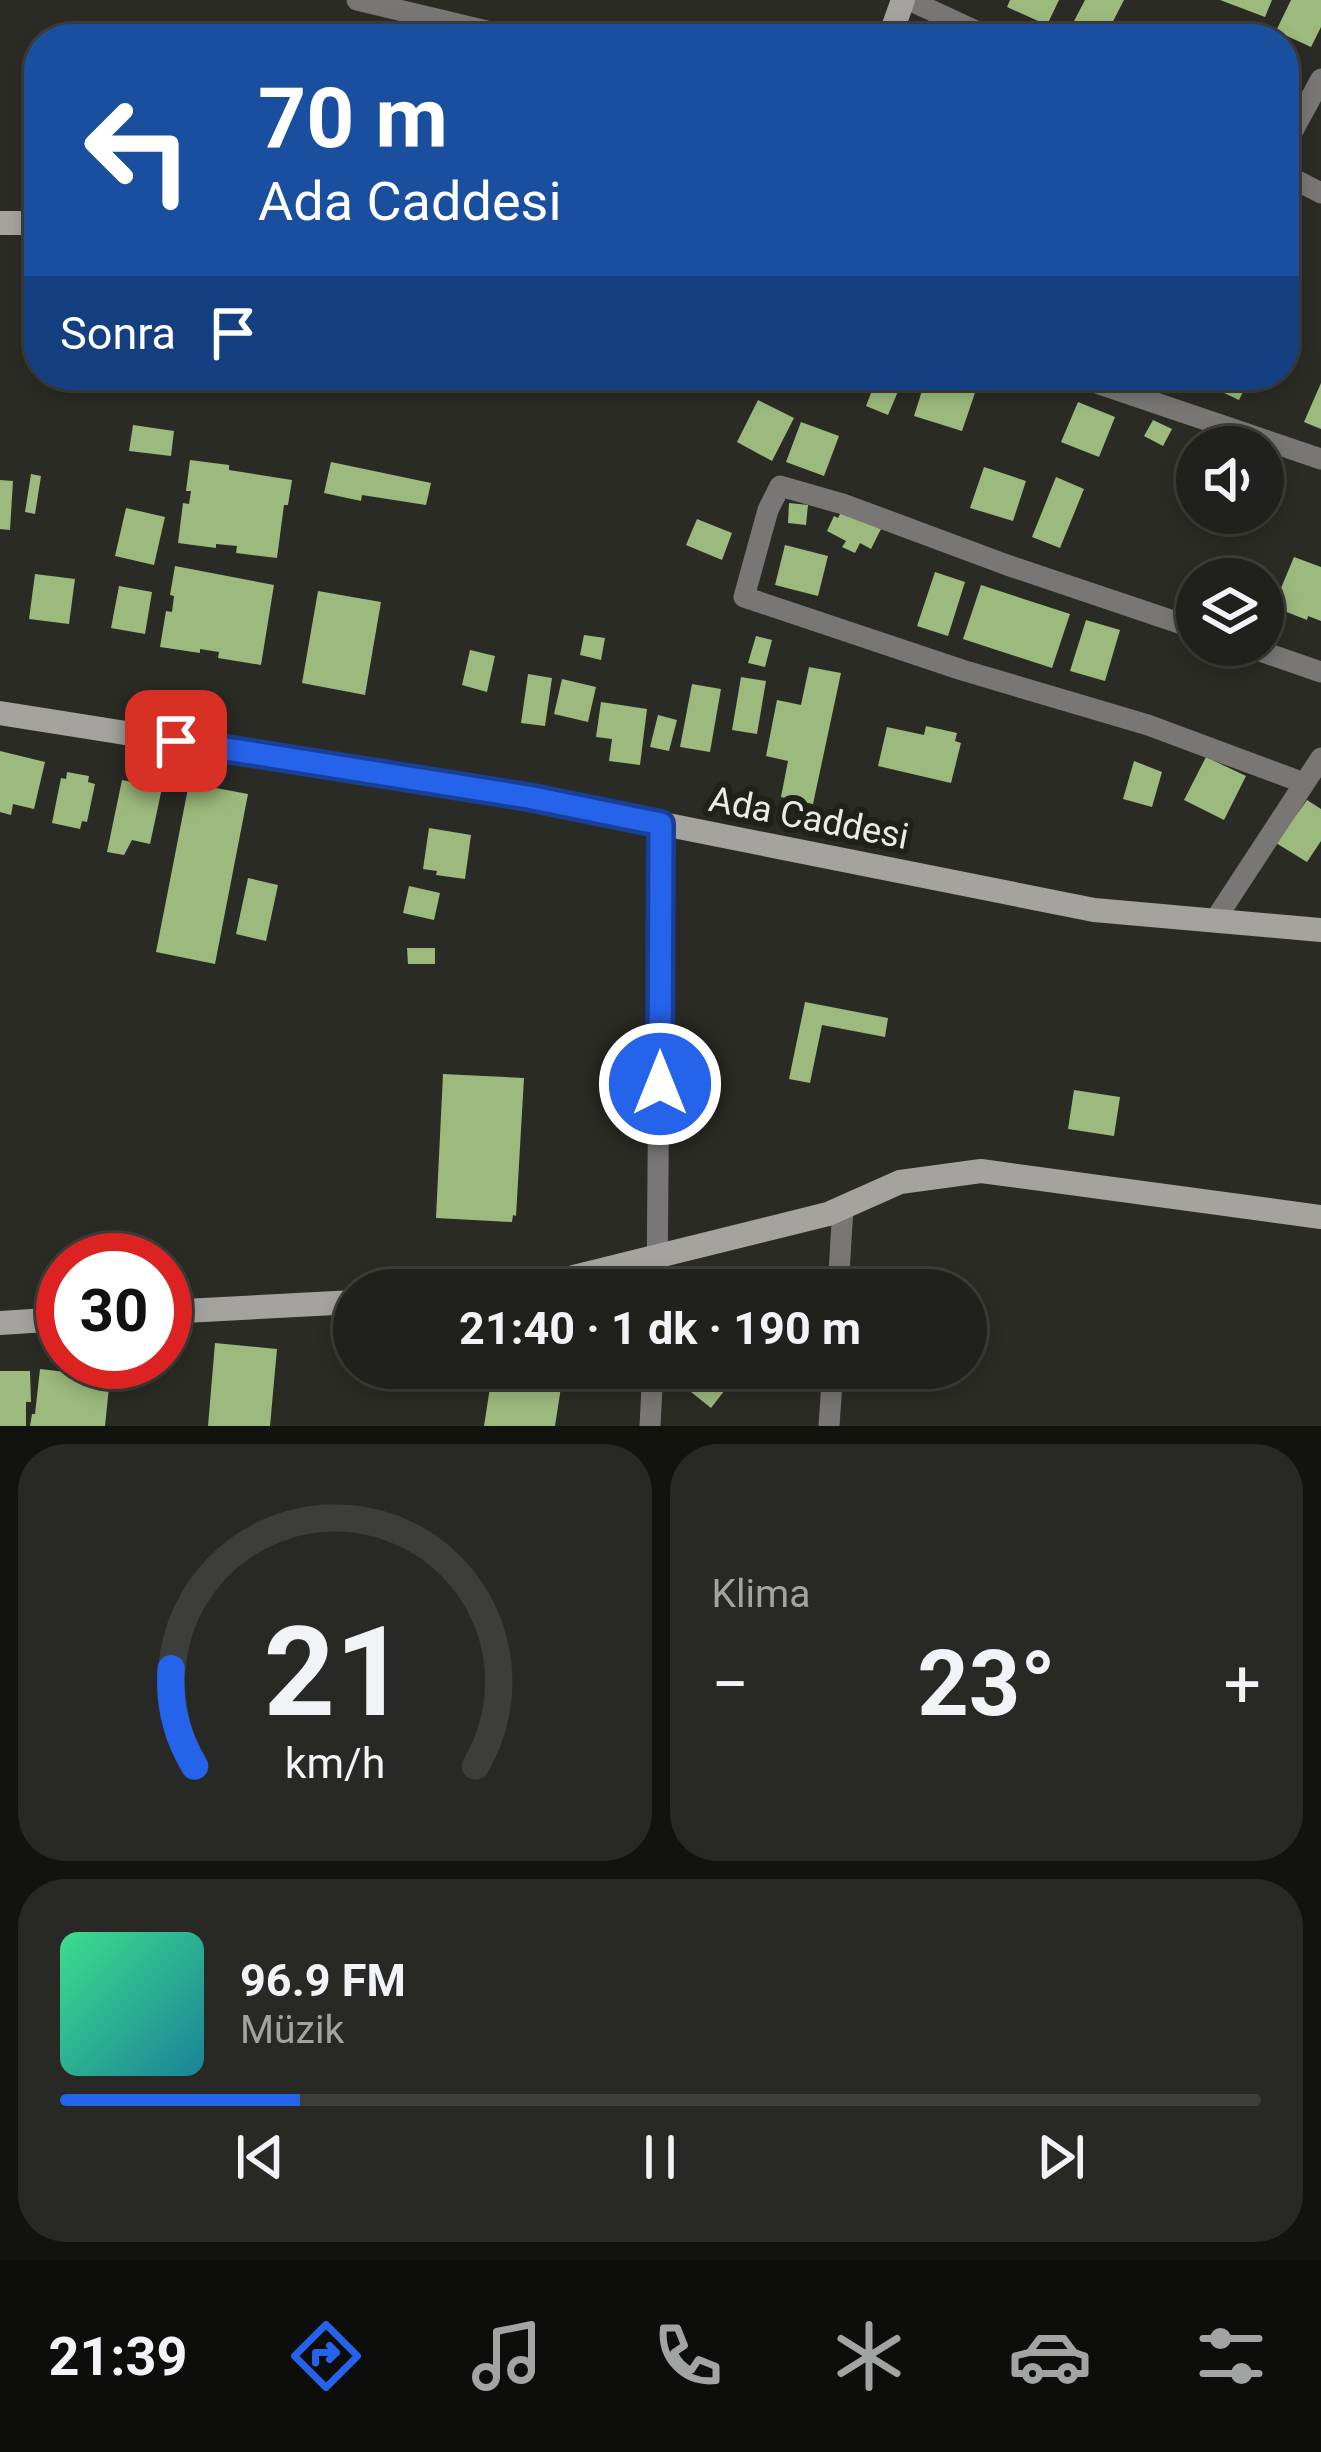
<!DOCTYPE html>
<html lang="tr">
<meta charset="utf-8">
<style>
:root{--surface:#20201c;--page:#282825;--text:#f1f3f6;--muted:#a2a3a3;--line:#3d3e3b;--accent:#2563eb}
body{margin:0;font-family:Roboto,sans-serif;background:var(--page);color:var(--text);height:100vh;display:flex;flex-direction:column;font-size:45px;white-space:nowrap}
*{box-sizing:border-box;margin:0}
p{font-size:39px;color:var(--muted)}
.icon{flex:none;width:66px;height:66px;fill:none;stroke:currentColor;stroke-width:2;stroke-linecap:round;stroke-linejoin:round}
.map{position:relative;height:1426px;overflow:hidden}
.side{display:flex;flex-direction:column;gap:18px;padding:18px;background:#12120f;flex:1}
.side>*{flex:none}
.hud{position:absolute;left:24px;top:24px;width:1275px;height:366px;border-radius:48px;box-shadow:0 6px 18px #0003,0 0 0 3px var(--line);background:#1a4fa0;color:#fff;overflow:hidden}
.tools{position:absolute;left:1176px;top:426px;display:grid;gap:24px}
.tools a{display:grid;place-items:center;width:108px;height:108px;border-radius:50%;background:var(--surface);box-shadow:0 6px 18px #0003,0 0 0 3px var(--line);font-size:60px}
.speed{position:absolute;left:36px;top:1233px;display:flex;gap:24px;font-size:60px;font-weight:700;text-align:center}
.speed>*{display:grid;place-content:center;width:156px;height:156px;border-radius:50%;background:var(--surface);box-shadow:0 6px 18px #0003,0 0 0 3px var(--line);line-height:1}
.speed .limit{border:18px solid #d22;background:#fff;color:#111}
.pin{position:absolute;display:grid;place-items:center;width:102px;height:102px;color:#fff;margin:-51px;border-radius:24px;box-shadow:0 6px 18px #0006}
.me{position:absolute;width:132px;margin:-66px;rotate:0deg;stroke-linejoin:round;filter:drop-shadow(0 0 9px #0008)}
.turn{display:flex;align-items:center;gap:42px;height:252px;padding:0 36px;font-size:54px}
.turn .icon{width:156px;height:156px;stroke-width:2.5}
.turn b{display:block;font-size:84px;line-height:102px}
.then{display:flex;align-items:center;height:114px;padding:0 36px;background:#0003;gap:24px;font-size:45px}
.big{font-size:90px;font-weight:700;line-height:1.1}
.side .card{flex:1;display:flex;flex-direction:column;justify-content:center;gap:18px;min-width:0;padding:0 42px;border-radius:48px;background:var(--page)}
.side .dial{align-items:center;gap:0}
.dial svg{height:312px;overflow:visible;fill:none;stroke:var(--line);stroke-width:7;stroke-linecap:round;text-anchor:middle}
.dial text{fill:var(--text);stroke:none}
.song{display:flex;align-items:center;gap:36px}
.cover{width:144px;height:144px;border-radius:18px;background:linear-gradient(135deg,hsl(150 70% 55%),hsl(190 70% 35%))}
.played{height:12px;border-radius:6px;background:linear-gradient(90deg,var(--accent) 20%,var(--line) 20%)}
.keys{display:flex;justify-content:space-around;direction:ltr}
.heat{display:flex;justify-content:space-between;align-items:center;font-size:66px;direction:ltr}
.side .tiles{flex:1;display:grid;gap:18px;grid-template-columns:1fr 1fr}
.card:last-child{grid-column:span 2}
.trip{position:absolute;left:333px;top:1269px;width:654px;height:120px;border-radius:60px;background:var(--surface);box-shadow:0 6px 18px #0003,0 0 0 3px var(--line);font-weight:700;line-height:120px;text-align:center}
.tabs{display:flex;height:192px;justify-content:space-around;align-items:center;background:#0d0d0b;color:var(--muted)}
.tabs .icon{width:84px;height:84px}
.tabs .current{color:var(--accent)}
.tabs b{font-size:54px;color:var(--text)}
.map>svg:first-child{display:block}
.building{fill:#9cba7d}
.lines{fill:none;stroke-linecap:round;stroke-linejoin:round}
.street{stroke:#787775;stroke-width:21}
.secondary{stroke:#a4a39f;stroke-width:24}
.route-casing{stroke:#184099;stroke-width:30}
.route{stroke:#2563eb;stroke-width:21}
.labels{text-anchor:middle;stroke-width:12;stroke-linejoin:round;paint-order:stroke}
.street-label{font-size:36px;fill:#ebebe7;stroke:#21211c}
</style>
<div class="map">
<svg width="1321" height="1426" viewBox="0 0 1321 1426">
<rect width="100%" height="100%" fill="#2b2b26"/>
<path class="building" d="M 1010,0 L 1059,0 L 1047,25 L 1007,7 Z
M 1085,0 L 1124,0 L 1104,39 L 1073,23 Z
M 1220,0 L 1272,0 L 1265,17 Z
M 1291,0 L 1321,0 L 1321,27 L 1311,47 L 1276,31 Z
M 290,21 L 312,28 L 311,39 L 260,39 Z
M 878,375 L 905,375 L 888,415 L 866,406 Z
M 927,375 L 981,375 L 962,431 L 914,416 Z
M 1210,375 L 1251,375 L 1239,400 L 1205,384 Z
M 1321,383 L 1321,429 L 1304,422 Z
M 758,400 L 794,418 L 772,461 L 737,442 Z
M 1078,402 L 1115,417 L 1099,457 L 1061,442 Z
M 1153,420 L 1172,429 L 1163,446 L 1144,436 Z
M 801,422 L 839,436 L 824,476 L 786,462 Z
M 133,425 L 174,431 L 171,456 L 129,451 Z
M 190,460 L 229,465 L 229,470 L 292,480 L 288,505 L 284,505 L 277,558 L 236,553 L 237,546 L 216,544 L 216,548 L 178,543 L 183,503 L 189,504 L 191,491 L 186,491 Z
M 331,462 L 431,483 L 426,505 L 362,495 L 361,501 L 324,493 Z
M 984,467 L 1026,481 L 1013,521 L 970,508 Z
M 31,474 L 41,476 L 35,514 L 25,512 Z
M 1056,477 L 1084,489 L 1060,548 L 1032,537 Z
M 0,480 L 13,481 L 10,530 L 0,529 Z
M 789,503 L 808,505 L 806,525 L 788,523 Z
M 126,508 L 165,517 L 154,565 L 115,556 Z
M 842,510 L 881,529 L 871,549 L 860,543 L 855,553 L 842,547 L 846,541 L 827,531 L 834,516 L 838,518 Z
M 697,519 L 732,533 L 722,560 L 686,545 Z
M 785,545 L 828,556 L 818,596 L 775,585 Z
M 1294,557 L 1321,567 L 1321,621 L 1308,616 L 1307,620 L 1279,609 L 1282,602 L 1276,600 Z
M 175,566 L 274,585 L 261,665 L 218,658 L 219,652 L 200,649 L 200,653 L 160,647 L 166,611 L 172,612 L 174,596 L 170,595 Z
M 935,572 L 965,582 L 948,636 L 917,626 Z
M 35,574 L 75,579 L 69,624 L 29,619 Z
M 981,585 L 1070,614 L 1052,668 L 963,639 Z
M 119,586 L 152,592 L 145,634 L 111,628 Z
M 318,591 L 381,602 L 365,695 L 302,683 Z
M 1086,620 L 1120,630 L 1105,681 L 1070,671 Z
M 584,635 L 605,638 L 601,660 L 580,655 Z
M 756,636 L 772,640 L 765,667 L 748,663 Z
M 470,650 L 495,656 L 487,692 L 462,685 Z
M 809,667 L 841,673 L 813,804 L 781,797 L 788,761 L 766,756 L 777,700 L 801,705 Z
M 528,674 L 552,678 L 545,726 L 521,723 Z
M 741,677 L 766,681 L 757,734 L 732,730 Z
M 562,679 L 596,687 L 588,722 L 554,714 Z
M 692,684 L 721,689 L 710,752 L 680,747 Z
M 601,702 L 647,709 L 640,765 L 609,761 L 612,739 L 596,737 Z
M 658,715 L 677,720 L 669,751 L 650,747 Z
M 926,726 L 957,733 L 955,741 L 961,743 L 951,783 L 878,766 L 887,727 L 924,735 Z
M 0,751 L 45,762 L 34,809 L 13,804 L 11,815 L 0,812 Z
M 1206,757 L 1246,776 L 1224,820 L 1184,800 Z
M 1134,761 L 1162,772 L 1152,807 L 1123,799 Z
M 67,772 L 89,776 L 88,782 L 95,784 L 87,822 L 82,821 L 80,829 L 52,823 L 61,778 L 66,779 Z
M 122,780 L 162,788 L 150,844 L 132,840 L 124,855 L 107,852 Z
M 189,783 L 248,794 L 215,964 L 156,952 Z
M 1307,800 L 1321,809 L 1321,841 L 1307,862 L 1276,843 Z
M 429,828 L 471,835 L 465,879 L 436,875 L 437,871 L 423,869 Z
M 248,878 L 278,885 L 266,941 L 236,934 Z
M 409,886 L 440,893 L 434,920 L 403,913 Z
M 407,948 L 435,948 L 435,964 L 408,964 Z
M 805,1002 L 888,1018 L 885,1037 L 822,1025 L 810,1083 L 789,1079 Z
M 443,1074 L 524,1078 L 516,1216 L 513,1215 L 512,1222 L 436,1218 Z
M 1074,1090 L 1120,1097 L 1114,1136 L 1068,1129 Z
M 762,1269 L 789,1290 L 716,1290 L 731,1270 L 750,1284 Z
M 215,1343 L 277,1349 L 270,1426 L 208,1426 Z
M 493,1368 L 564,1368 L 555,1426 L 484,1426 Z
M 684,1368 L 742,1368 L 711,1408 L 676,1380 Z
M 40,1369 L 110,1377 L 105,1426 L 30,1426 L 32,1414 L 35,1414 Z
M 0,1371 L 30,1371 L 31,1402 L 26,1402 L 26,1426 L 0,1426 Z"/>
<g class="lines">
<path class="street" d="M 357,0 L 520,39
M 909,0 L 993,39
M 1284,147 L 1321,79
M 1284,174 L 1321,193
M 1073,375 L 1321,459
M 1197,629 L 1007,565 L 843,504 L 780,486 L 768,510 L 744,597 L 962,670 L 1148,725 L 1304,783
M 1243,645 L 1321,672
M 1215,920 L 1321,758
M 657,1290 L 661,824
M 838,1290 L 843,1207
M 650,1426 L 653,1368
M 829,1426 L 833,1368"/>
<path class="secondary" d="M 889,39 L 903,0
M 0,223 L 39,223
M 0,713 L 528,797 L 1094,910 L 1321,930
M 521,1290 L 828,1214 L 900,1182 L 981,1171 L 1321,1217
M 165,1312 L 354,1302
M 0,1323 L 63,1319"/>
</g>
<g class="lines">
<g class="route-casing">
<path id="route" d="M 176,741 L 528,797 L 661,824 L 660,1084"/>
</g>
<use href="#route" class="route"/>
</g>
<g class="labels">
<g class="street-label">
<text transform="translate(809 817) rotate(11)" y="13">Ada Caddesi</text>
</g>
</g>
</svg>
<div class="tools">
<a><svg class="icon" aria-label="sound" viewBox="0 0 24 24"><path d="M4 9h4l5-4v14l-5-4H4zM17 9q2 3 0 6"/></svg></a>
<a><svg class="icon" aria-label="layers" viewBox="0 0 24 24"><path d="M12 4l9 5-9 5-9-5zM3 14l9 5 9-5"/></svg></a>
</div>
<div class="speed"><div class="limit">30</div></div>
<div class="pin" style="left:176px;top:741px;background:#d93025"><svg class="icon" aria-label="arrive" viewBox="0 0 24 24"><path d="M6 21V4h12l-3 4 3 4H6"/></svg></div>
<svg class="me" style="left:660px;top:1084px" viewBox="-20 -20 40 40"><circle r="17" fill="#2563eb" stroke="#fff" stroke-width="3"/><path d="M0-11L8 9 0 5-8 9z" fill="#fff"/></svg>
<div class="trip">21:40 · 1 dk · 190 m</div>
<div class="hud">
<div class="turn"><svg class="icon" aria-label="left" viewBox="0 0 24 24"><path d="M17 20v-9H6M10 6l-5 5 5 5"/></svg><div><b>70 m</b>Ada Caddesi</div></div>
<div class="then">Sonra<svg class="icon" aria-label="arrive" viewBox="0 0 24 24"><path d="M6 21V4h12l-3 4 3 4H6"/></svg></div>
</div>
</div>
<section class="side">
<div class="tiles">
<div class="card dial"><svg viewBox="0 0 100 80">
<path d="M14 69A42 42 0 1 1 86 69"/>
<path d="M14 69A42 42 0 0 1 8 44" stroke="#2563eb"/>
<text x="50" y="56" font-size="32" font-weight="700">21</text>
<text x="50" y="72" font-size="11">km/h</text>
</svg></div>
<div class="card"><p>Klima</p>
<div class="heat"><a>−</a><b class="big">23°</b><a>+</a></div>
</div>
<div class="card">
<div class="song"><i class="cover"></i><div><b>96.9 FM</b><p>Müzik</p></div></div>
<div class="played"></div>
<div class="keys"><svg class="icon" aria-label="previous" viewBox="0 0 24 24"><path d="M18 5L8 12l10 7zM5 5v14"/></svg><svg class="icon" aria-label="pause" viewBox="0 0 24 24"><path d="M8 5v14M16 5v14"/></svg><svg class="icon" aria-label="next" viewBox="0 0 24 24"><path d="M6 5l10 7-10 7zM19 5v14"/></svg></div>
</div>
</div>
</section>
<nav class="tabs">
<b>21:39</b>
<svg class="icon current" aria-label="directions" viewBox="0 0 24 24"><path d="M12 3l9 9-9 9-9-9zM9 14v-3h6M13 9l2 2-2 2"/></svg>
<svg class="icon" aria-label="music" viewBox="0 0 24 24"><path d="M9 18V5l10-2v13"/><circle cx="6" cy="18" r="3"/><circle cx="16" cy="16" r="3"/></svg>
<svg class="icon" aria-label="phone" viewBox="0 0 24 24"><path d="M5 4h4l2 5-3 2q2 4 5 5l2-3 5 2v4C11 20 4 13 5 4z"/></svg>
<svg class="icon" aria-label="climate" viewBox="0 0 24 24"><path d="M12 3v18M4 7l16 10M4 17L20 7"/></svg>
<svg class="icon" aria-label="car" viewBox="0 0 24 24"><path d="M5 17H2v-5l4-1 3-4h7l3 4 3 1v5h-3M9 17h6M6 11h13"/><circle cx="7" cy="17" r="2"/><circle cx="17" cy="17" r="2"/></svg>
<svg class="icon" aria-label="filters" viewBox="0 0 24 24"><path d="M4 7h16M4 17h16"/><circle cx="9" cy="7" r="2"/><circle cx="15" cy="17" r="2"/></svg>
</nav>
